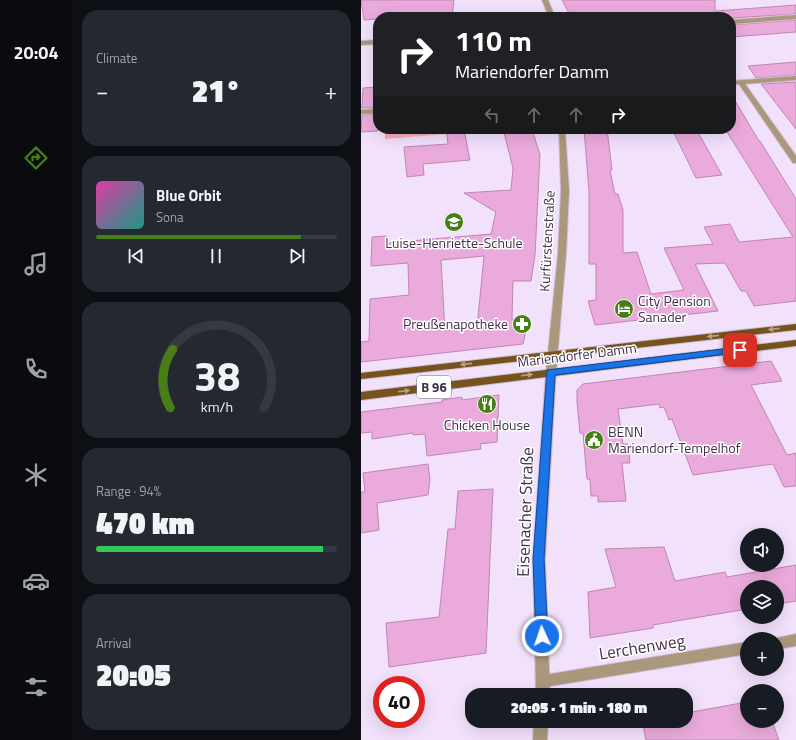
<!DOCTYPE html>
<meta charset="utf-8">
<style>
:root{--surface:#171b24;--page:#242831;--text:#f1f3f6;--muted:#9ea1a6;--line:#363941;--accent:#477e15}
body{margin:0;font-family:"Titillium Web",sans-serif;background:var(--page);color:var(--text);height:100vh;display:flex;flex-direction:column;font-size:15px;white-space:nowrap}
*{box-sizing:border-box;margin:0}
p{font-size:13px;color:var(--muted)}
.icon{flex:none;width:22px;height:22px;fill:none;stroke:currentColor;stroke-width:2;stroke-linecap:round;stroke-linejoin:round}
.map{position:relative;flex:1;overflow:hidden}
.drawer{display:flex;flex-direction:column;gap:10px;padding:10px;background:#0d0f14;width:289px}
.drawer>*{flex:none}
.hud{position:absolute;left:12px;top:12px;width:363px;height:122px;border-radius:16px;box-shadow:0 4px 16px #0002;background:#202124;color:#fff;overflow:hidden}
.fabs{position:absolute;left:379px;top:528px;display:grid;gap:8px}
.fabs a{display:grid;place-items:center;width:44px;height:44px;border-radius:50%;background:var(--surface);box-shadow:0 4px 16px #0002;font-size:20px}
.speed{position:absolute;left:12px;top:676px;display:flex;gap:8px;font-size:20px;font-weight:700;text-align:center}
.speed>*{display:grid;place-content:center;width:52px;height:52px;border-radius:50%;background:var(--surface);box-shadow:0 4px 16px #0002;line-height:1}
.speed .limit{border:6px solid #d22;background:#fff;color:#111}
.pin{position:absolute;display:grid;place-items:center;width:34px;height:34px;color:#fff;margin:-17px;border-radius:8px;box-shadow:0 2px 6px #0006}
.me{position:absolute;width:44px;margin:-22px;rotate:357deg;stroke-linejoin:round;filter:drop-shadow(0 0 3px #0008)}
.turn{display:flex;align-items:center;gap:14px;height:84px;padding:0 16px;font-size:18px}
.turn .icon{width:52px;height:52px;stroke-width:2.5}
.turn b{display:block;font-size:28px;line-height:34px}
.lanes{display:flex;align-items:center;height:38px;padding:0 16px;background:#0003;justify-content:center;gap:20px;direction:ltr}
.lanes .off{opacity:.35}
.big{font-size:30px;font-weight:800;line-height:1.1}
.drawer .widget{flex:1;display:flex;flex-direction:column;justify-content:center;gap:6px;min-width:0;padding:0 14px;border-radius:16px;background:var(--page)}
.drawer .dial{align-items:center;gap:0}
.dial svg{height:104px;overflow:visible;fill:none;stroke:var(--line);stroke-width:7;stroke-linecap:round;text-anchor:middle}
.dial text{fill:var(--text);stroke:none}
.song{display:flex;align-items:center;gap:12px}
.cover{width:48px;height:48px;border-radius:6px;background:linear-gradient(135deg,hsl(320 70% 55%),hsl(170 70% 35%))}
.played{height:4px;border-radius:2px;background:linear-gradient(90deg,var(--accent) 85%,var(--line) 85%)}
.keys{display:flex;justify-content:space-around;direction:ltr}
.heat{display:flex;justify-content:space-between;align-items:center;font-size:22px;direction:ltr}
.charge{height:6px;border-radius:3px;background:linear-gradient(90deg,#34c759 94%,var(--line) 0)}
.trip{position:absolute;left:104px;top:688px;width:228px;height:40px;border-radius:16px;background:var(--surface);box-shadow:0 4px 16px #0002;font-weight:800;line-height:40px;text-align:center}
main{display:flex;flex:1;min-height:0}
.dock{display:flex;flex-direction:column;width:72px;justify-content:space-around;align-items:center;background:#090b0e;color:var(--muted)}
.dock .icon{width:28px;height:28px}
.dock .active{color:var(--accent)}
.dock b{font-size:18px;color:var(--text)}
.map>svg:first-child{display:block}
.green{fill:#faacb2}
.building{fill:#eaabdc;stroke:#c184b4;fill-rule:evenodd}
.lines{fill:none;stroke-linecap:round;stroke-linejoin:round}
.minor-casing{stroke:#cfbed8;stroke-width:2}
.tertiary-casing{stroke:#cfbed8;stroke-width:2}
.primary-casing{stroke:#cfbed8;stroke-width:2}
.minor{fill:#ab977c;fill-rule:evenodd}
.tertiary{fill:#ab977c;fill-rule:evenodd}
.primary{fill:#76531d;fill-rule:evenodd}
.oneway{fill:#b4a083}
.route{fill:#1a73e8;stroke:#114b97}
.labels{text-anchor:middle;stroke-width:3;stroke-linejoin:round;paint-order:stroke}
.shield{fill:#fff;stroke:#7b6f81;stroke-width:1}
.shield-label{font-size:13px;font-weight:bold;fill:#42314b}
.street-label{font-size:14px;fill:#42314b;stroke:#fff}
.poi-label{font-size:14px;fill:#42314b;stroke:#fff}
.near-street-label{font-size:17px;fill:#42314b;stroke:#fff}
</style>
<main>
<nav class="dock">
<b>20:04</b>
<svg class="icon active" aria-label="directions" viewBox="0 0 24 24"><path d="M12 3l9 9-9 9-9-9zM9 14v-3h6M13 9l2 2-2 2"/></svg>
<svg class="icon" aria-label="music" viewBox="0 0 24 24"><path d="M9 18V5l10-2v13"/><circle cx="6" cy="18" r="3"/><circle cx="16" cy="16" r="3"/></svg>
<svg class="icon" aria-label="phone" viewBox="0 0 24 24"><path d="M5 4h4l2 5-3 2q2 4 5 5l2-3 5 2v4C11 20 4 13 5 4z"/></svg>
<svg class="icon" aria-label="climate" viewBox="0 0 24 24"><path d="M12 3v18M4 7l16 10M4 17L20 7"/></svg>
<svg class="icon" aria-label="car" viewBox="0 0 24 24"><path d="M5 17H2v-5l4-1 3-4h7l3 4 3 1v5h-3M9 17h6M6 11h13"/><circle cx="7" cy="17" r="2"/><circle cx="17" cy="17" r="2"/></svg>
<svg class="icon" aria-label="filters" viewBox="0 0 24 24"><path d="M4 7h16M4 17h16"/><circle cx="9" cy="7" r="2"/><circle cx="15" cy="17" r="2"/></svg>
</nav>
<section class="drawer">
<div class="widget"><p>Climate</p>
<div class="heat"><a>−</a><b class="big">21°</b><a>+</a></div>
</div>
<div class="widget">
<div class="song"><i class="cover"></i><div><b>Blue Orbit</b><p>Sona</p></div></div>
<div class="played"></div>
<div class="keys"><svg class="icon" aria-label="previous" viewBox="0 0 24 24"><path d="M18 5L8 12l10 7zM5 5v14"/></svg><svg class="icon" aria-label="pause" viewBox="0 0 24 24"><path d="M8 5v14M16 5v14"/></svg><svg class="icon" aria-label="next" viewBox="0 0 24 24"><path d="M6 5l10 7-10 7zM19 5v14"/></svg></div>
</div>
<div class="widget dial"><svg viewBox="0 0 100 80">
<path d="M14 69A42 42 0 1 1 86 69"/>
<path d="M14 69A42 42 0 0 1 16 24" stroke="#477e15"/>
<text x="50" y="56" font-size="32" font-weight="700">38</text>
<text x="50" y="72" font-size="11">km/h</text>
</svg></div>
<div class="widget"><p>Range · 94%</p><b class="big">470 km</b><div class="charge"></div></div>
<div class="widget"><p>Arrival</p><b class="big">20:05</b></div>
</section>
<div class="map">
<svg width="435" height="740" viewBox="0 0 435 740">
<rect width="100%" height="100%" fill="#f2e1fb"/>
<path class="green" d="M 24,129 L 85,129 L 86,134 L 24,139 Z"/>
<path class="building" d="M 0,0 L 93,0 L 91,17 L 17,17 L 17,19 L 3,20 Z
M 201,0 L 354,0 L 354,17 L 210,17 Z
M 435,5 L 435,14 L 370,18 L 370,17 L 361,17 L 355,11 Z
M 435,20 L 435,32 L 370,37 L 370,25 Z
M 435,62 L 435,75 L 395,78 L 387,66 Z
M 435,82 L 435,129 L 400,84 Z
M 17,87 L 17,108 L 1,108 L 2,88 Z
M 370,94 L 398,141 L 399,141 L 435,199 L 435,301 L 393,306 L 385,291 L 380,291 L 364,263 L 334,264 L 357,311 L 234,325 L 227,301 L 235,300 L 235,264 L 228,264 L 228,191 L 223,129 L 246,129 L 251,170 L 249,171 L 254,194 L 257,194 L 262,210 L 262,253 L 276,252 L 290,294 L 323,290 L 303,248 L 352,244 L 343,227 L 369,224 L 378,242 L 432,237 L 364,129 L 370,129 Z
M 17,114 L 17,131 L 0,132 L 1,115 Z
M 85,129 L 103,129 L 109,160 L 62,164 L 63,175 L 46,177 L 43,147 L 87,144 Z
M 142,129 L 171,129 L 179,155 L 174,255 L 170,281 L 152,281 L 151,319 L 167,320 L 162,344 L 0,362 L 0,342 L 8,341 L 9,299 L 48,295 L 47,263 L 10,266 L 11,237 L 26,236 L 26,243 L 130,234 L 135,212 L 103,193 L 150,190 L 152,168 ZM 123,256 L 116,327 L 84,331 L 80,260 Z
M 311,129 L 335,129 L 361,175 L 335,178 Z
M 410,361 L 421,381 L 390,385 L 426,455 L 435,453 L 435,486 L 423,487 L 412,464 L 332,475 L 311,419 L 308,420 L 303,407 L 299,408 L 298,404 L 257,409 L 262,444 L 267,444 L 269,463 L 261,463 L 265,501 L 237,502 L 237,496 L 230,496 L 229,479 L 226,479 L 222,433 L 219,433 L 216,402 L 216,390 L 222,384 Z
M 138,395 L 136,442 L 119,444 L 120,449 L 66,456 L 64,434 L 52,435 L 52,433 L 11,439 L 11,432 L 0,433 L 0,412 L 81,402 L 81,400 L 101,397 L 101,400 Z
M 67,464 L 69,480 L 67,495 L 16,503 L 18,530 L 0,533 L 0,492 L 4,492 L 2,473 Z
M 132,489 L 125,653 L 28,667 L 25,623 L 78,617 L 87,529 L 94,529 L 97,491 Z
M 303,547 L 314,581 L 364,572 L 366,577 L 435,565 L 435,601 L 416,604 L 416,587 L 386,587 L 386,609 L 292,625 L 292,628 L 229,638 L 227,592 L 255,587 L 244,549 Z
M 386,702 L 386,721 L 411,721 L 418,740 L 285,740 L 281,721 L 325,721 L 325,713 Z"/>
<g class="lines">
<g class="minor-casing">
<path id="minor" d="M 181,0 L 187,0 L 194,17 L 188,17 Z
M 435,15 L 435,19 L 370,24 L 370,20 Z
M 17,40 L 17,44 L 0,45 L 0,41 Z
M 435,76 L 435,80 L 384,84 L 435,156 L 435,163 L 432,163 L 378,84 L 370,85 L 370,81 Z
M 17,109 L 17,113 L 0,114 L 0,110 Z
M 198,129 L 204,129 L 208,191 L 205,254 L 195,372 L 190,375 L 185,372 L 197,254 L 200,191 Z
M 435,634 L 435,646 L 416,649 L 416,639 L 411,639 Z
M 386,642 L 386,654 L 183,687 L 178,686 L 176,681 L 178,676 L 183,675 Z"/>
</g>
<g class="tertiary-casing">
<path id="tertiary" d="M 190,369 L 195,372 L 184,559 L 189,695 L 175,695 L 172,559 L 185,372 Z
M 173,721 L 187,721 L 186,740 L 172,740 Z"/>
</g>
<g class="primary-casing">
<path id="primary" d="M 435,324 L 435,330 L 0,379 L 0,373 Z
M 435,340 L 435,346 L 0,400 L 0,392 Z"/>
</g>
<use href="#minor" class="minor"/>
<use href="#tertiary" class="tertiary"/>
<use href="#primary" class="primary"/>
</g>
<defs><path id="oneway-solid" d="M-6-.8H1V-3.2L6.5 0L1 3.2V.8H-6Z"/></defs>
<g class="oneway">
<use href="#oneway-solid" transform="translate(413 329) rotate(173)"/>
<use href="#oneway-solid" transform="translate(352 336) rotate(174)"/>
<use href="#oneway-solid" transform="translate(105 364) rotate(174)"/>
<use href="#oneway-solid" transform="translate(166 375) rotate(-7)"/>
<use href="#oneway-solid" transform="translate(43 391) rotate(-7)"/>
</g>
<path class="route" d="M 379,347 L 382,347 L 384,350 L 382,352 L 194,375 L 183,559 L 187,636 L 185,640 L 181,641 L 177,640 L 175,636 L 172,559 L 186,370 Z"/>
<defs>
<g id="school-disc" transform="scale(1)"><circle r="9.5" fill="#477e15" stroke="#fff"/><path d="M0-5L7-2L0 1L-7-2ZM-4 1L0 2.5L4 1V4Q0 6-4 4Z" fill="#fff"/></g>
<g id="hotel-disc" transform="scale(1)"><circle r="9.5" fill="#477e15" stroke="#fff"/><path d="M-6-4.5h1.5V1H6V5H4.5V3h-9V5H-6ZM-4 0a1.8 1.8 0 1 1 3.6 0ZM.5 0V-2.5h3Q6-2.5 6 0Z" fill="#fff"/></g>
<g id="pharmacy-disc" transform="scale(1)"><circle r="9.5" fill="#477e15" stroke="#fff"/><path d="M-2-6h4v4h4v4h-4v4h-4v-4h-4v-4h4Z" fill="#fff"/></g>
<g id="restaurant-disc" transform="scale(1)"><circle r="9.5" fill="#477e15" stroke="#fff"/><path d="M-5-6h1v4h1v-4h1v4h1v-4h1v5L-1.5 .5V6h-2V.5L-5-1ZM5-6V6H3V1.5H1.5Q1.5-4 5-6Z" fill="#fff"/></g>
<g id="civic-disc" transform="scale(1)"><circle r="9.5" fill="#477e15" stroke="#fff"/><path d="M-.6-6.5H3V-4.5H.6V-3L4-1V1h2V6H-6V1h2V-1L-.6-3ZM-1.2 2.5V6h2.4V2.5Z" fill="#fff"/></g>
</defs>
<g fill-rule="evenodd">
<use href="#school-disc" x="93" y="222"/>
<use href="#hotel-disc" x="263" y="309"/>
<use href="#pharmacy-disc" x="161" y="324"/>
<use href="#restaurant-disc" x="126" y="404"/>
<use href="#civic-disc" x="233" y="440"/>
</g>
<g class="labels">
<rect class="shield" x="56" y="376" width="34" height="22" rx="3"/>
<g class="shield-label">
<text x="73" y="392">B 96</text>
</g>
<g class="street-label">
<text transform="translate(186 241) rotate(-87)" y="5">Kurfürstenstraße</text>
<text transform="translate(216 355) rotate(-7)" y="5">Mariendorfer Damm</text>
</g>
<g class="poi-label">
<text x="93" y="248">Luise-Henriette-Schule</text>
<text x="277" y="306" text-anchor="start">City Pension<tspan x="277" dy="16">Sanader</tspan></text>
<text x="147" y="329" text-anchor="end">Preußenapotheke</text>
<text x="126" y="430">Chicken House</text>
<text x="247" y="437" text-anchor="start">BENN<tspan x="247" dy="16">Mariendorf-Tempelhof</tspan></text>
</g>
<g class="near-street-label">
<text transform="translate(164 512) rotate(-88)" y="6">Eisenacher Straße</text>
<text transform="translate(281 647) rotate(-9)" y="6">Lerchenweg</text>
</g>
</g>
</svg>
<div class="fabs">
<a><svg class="icon" aria-label="sound" viewBox="0 0 24 24"><path d="M4 9h4l5-4v14l-5-4H4zM17 9q2 3 0 6"/></svg></a>
<a><svg class="icon" aria-label="layers" viewBox="0 0 24 24"><path d="M12 4l9 5-9 5-9-5zM3 14l9 5 9-5"/></svg></a>
<a>+</a>
<a>−</a>
</div>
<div class="speed"><div class="limit">40</div></div>
<div class="pin" style="left:379px;top:350px;background:#d93025"><svg class="icon" aria-label="arrive" viewBox="0 0 24 24"><path d="M6 21V4h12l-3 4 3 4H6"/></svg></div>
<svg class="me" style="left:181px;top:636px" viewBox="-20 -20 40 40"><circle r="17" fill="#1a73e8" stroke="#fff" stroke-width="3"/><path d="M0-11L8 9 0 5-8 9z" fill="#fff"/></svg>
<div class="trip">20:05 · 1 min · 180 m</div>
<div class="hud">
<div class="turn"><svg class="icon" aria-label="right" viewBox="0 0 24 24"><path d="M7 20v-9h11M14 6l5 5-5 5"/></svg><div><b>110 m</b>Mariendorfer Damm</div></div>
<div class="lanes"><svg class="icon off" aria-label="left" viewBox="0 0 24 24"><path d="M17 20v-9H6M10 6l-5 5 5 5"/></svg><svg class="icon off" aria-label="ahead" viewBox="0 0 24 24"><path d="M12 20V5M6 11l6-6 6 6"/></svg><svg class="icon off" aria-label="ahead" viewBox="0 0 24 24"><path d="M12 20V5M6 11l6-6 6 6"/></svg><svg class="icon" aria-label="right" viewBox="0 0 24 24"><path d="M7 20v-9h11M14 6l5 5-5 5"/></svg></div>
</div>
</div>
</main>
